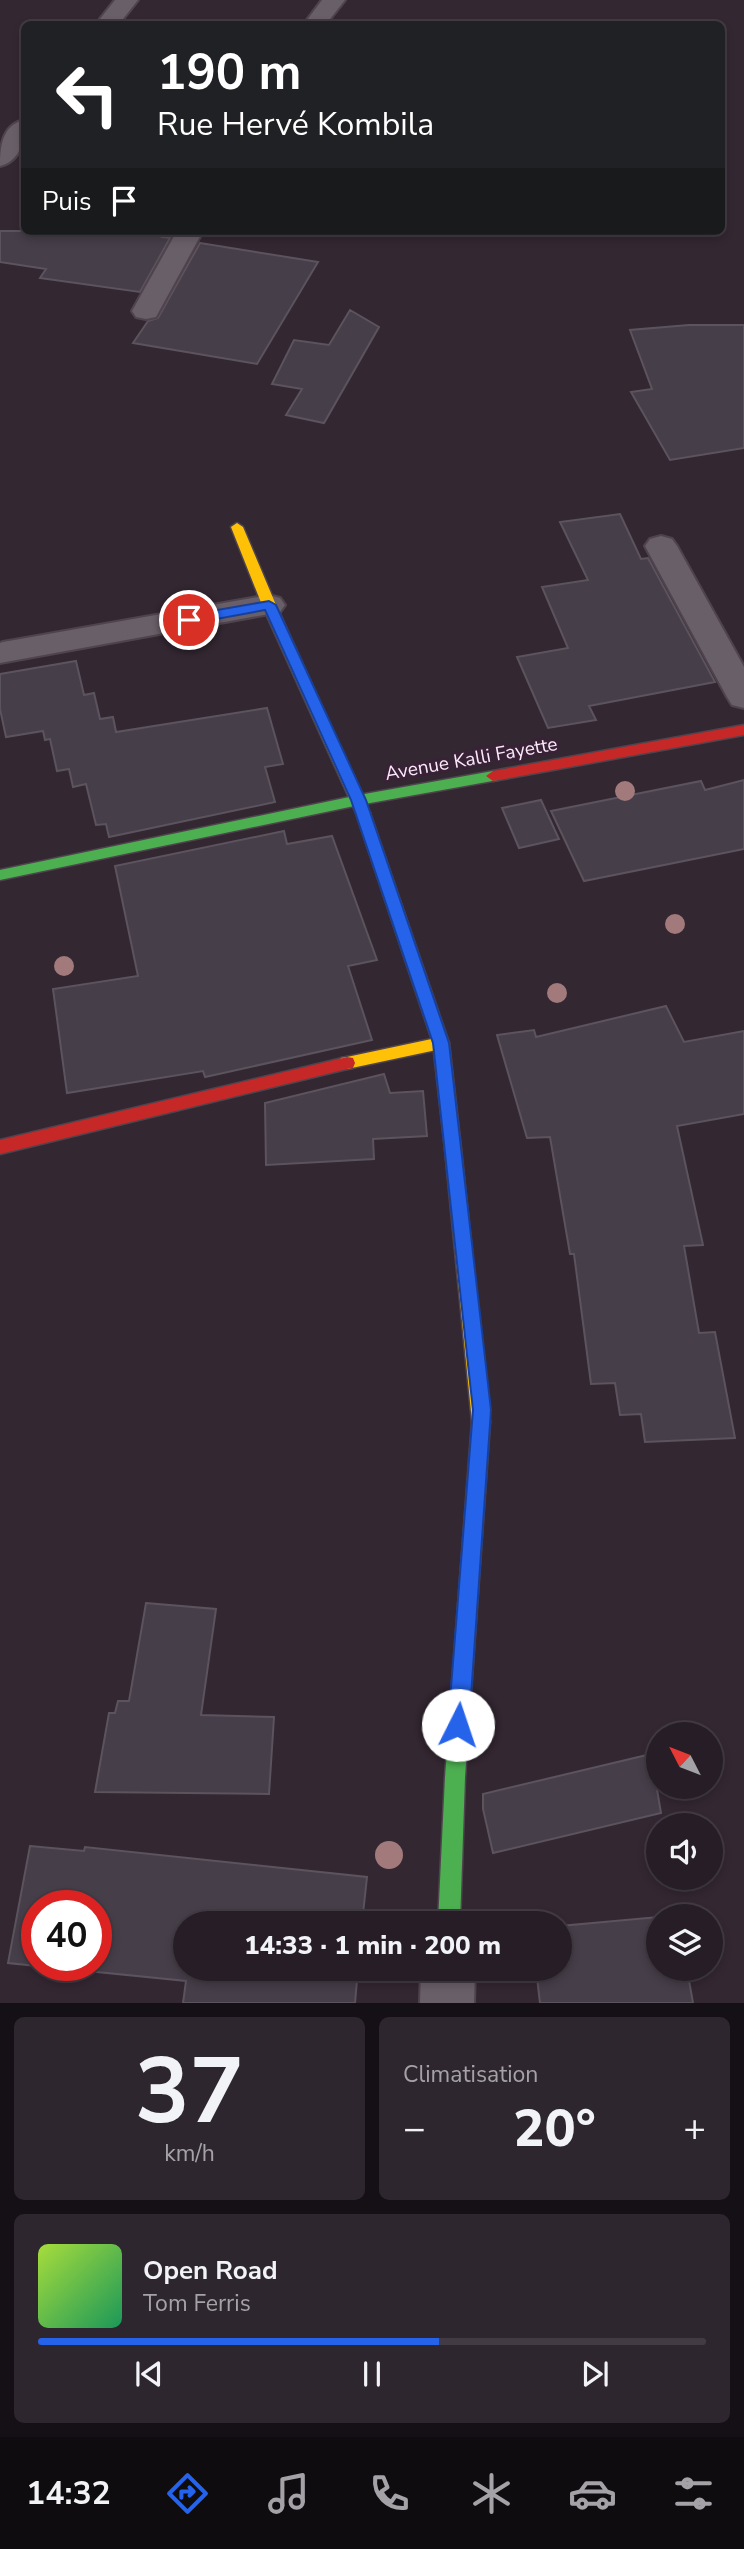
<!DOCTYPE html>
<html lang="fr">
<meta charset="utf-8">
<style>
:root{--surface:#261d26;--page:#2e262e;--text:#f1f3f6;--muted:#a4a2a7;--line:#423b43;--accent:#2563eb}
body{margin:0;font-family:"Nunito Sans",sans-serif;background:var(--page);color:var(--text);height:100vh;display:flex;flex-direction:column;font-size:26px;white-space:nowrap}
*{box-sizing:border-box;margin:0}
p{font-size:23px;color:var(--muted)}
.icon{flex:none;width:38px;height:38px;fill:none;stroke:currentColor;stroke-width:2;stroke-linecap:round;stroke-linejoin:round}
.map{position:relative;height:2003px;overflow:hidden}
.sheet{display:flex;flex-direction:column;gap:14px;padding:14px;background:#151015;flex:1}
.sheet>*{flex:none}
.hud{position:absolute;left:21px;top:21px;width:704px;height:214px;border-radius:10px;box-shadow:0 4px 10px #0003,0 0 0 2px var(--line);background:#202124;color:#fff;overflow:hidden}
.needle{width:46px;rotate:312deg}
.buttons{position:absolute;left:646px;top:1722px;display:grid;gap:14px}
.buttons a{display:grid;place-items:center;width:77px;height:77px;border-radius:50%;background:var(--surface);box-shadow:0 4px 10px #0003,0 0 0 2px var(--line);font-size:35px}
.speed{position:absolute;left:21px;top:1890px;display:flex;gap:14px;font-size:35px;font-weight:700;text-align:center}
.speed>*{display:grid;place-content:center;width:91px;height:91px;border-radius:50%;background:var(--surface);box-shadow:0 4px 10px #0003,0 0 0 2px var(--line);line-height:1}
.speed .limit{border:10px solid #d22;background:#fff;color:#111}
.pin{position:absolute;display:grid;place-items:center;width:60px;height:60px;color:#fff;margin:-30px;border:4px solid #fff;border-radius:50%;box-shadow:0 2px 7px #0007}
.me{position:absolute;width:77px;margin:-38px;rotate:4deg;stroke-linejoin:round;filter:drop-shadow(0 0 5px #0008)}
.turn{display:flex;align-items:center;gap:24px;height:147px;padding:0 21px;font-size:32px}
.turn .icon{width:91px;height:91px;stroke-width:2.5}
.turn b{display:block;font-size:49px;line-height:60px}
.then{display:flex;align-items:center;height:66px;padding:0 21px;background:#0003;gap:14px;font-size:26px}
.big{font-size:52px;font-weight:800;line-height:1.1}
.sheet .tile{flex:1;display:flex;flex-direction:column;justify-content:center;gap:10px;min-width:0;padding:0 24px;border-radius:10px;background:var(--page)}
.sheet .dial{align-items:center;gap:0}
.dial b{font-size:91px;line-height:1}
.song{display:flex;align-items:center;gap:21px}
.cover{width:84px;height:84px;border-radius:10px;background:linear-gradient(135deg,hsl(80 70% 55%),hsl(150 70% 35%))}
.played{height:7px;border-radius:4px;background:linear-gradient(90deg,var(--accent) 60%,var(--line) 60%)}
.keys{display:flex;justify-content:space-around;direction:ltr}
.heat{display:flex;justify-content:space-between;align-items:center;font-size:38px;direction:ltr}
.sheet .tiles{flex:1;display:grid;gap:14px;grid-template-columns:1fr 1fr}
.tile:last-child{grid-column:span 2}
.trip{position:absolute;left:173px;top:1911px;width:399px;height:70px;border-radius:35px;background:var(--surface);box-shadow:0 4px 10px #0003,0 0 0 2px var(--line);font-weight:800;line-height:70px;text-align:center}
.menu{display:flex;height:112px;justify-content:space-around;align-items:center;background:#0f0c0f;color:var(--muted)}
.menu .icon{width:49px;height:49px}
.menu .selected{color:var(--accent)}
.menu b{font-size:32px;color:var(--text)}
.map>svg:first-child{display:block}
.building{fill:#463e49;stroke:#5b535e;stroke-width:2;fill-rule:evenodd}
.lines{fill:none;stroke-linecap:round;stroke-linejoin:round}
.street-casing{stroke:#4f444e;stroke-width:4}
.fast-casing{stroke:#4f444e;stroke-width:3}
.slow-casing{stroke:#4f444e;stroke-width:3}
.jam-casing{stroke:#4f444e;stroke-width:3}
.street{fill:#695f68;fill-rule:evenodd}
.fast{fill:#4caf50;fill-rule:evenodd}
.slow{fill:#ffc107;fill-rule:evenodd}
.jam{fill:#c62828;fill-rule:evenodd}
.tree{fill:#a27a7b}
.route{fill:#2563eb;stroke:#184099;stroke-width:2}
.labels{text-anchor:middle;stroke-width:6;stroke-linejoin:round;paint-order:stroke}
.street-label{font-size:19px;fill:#faeaf7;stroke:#392137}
</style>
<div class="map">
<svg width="744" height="2003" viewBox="0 0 744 2003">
<rect width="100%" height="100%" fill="#332732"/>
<path class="building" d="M 0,231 L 166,231 L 162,237 L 170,238 L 140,292 L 40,278 L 46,269 L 0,262 Z
M 200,243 L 318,262 L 257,364 L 133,343 L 148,321 L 158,318 Z
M 350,310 L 379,327 L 324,423 L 286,415 L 302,389 L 272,384 L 294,340 L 329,345 Z
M 689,325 L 744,325 L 744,448 L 670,460 L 631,392 L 652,389 L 630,330 Z
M 620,514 L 641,559 L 648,558 L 715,682 L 589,706 L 596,720 L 548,728 L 517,657 L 568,648 L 542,587 L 588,580 L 560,522 Z
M 76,661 L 84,695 L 94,693 L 100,719 L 113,717 L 116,732 L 267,708 L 283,764 L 265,767 L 275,802 L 109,837 L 106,824 L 96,825 L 86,784 L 73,787 L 69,769 L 57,771 L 50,739 L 45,740 L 43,731 L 6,737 L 0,709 L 0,674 Z
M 744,780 L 744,849 L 584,881 L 551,811 L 701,781 L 705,790 Z
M 541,800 L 559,839 L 519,848 L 502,808 Z
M 284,831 L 287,844 L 332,836 L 377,960 L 348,966 L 372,1040 L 205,1077 L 203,1071 L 67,1093 L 53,989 L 138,976 L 115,866 Z
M 666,1006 L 684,1042 L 744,1031 L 744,1114 L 677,1126 L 703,1245 L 684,1246 L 699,1333 L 715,1332 L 735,1438 L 645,1442 L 641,1414 L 620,1415 L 615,1383 L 591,1384 L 574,1254 L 570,1254 L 550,1137 L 527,1138 L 497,1035 L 534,1030 L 536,1037 Z
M 384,1074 L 390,1093 L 423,1091 L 427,1136 L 373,1139 L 374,1159 L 266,1165 L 265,1103 Z
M 146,1603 L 216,1609 L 201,1715 L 274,1717 L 269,1794 L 95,1792 L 109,1713 L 115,1713 L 118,1701 L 129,1701 Z
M 651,1754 L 661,1813 L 493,1853 L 483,1809 L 483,1794 Z
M 30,1846 L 84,1851 L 85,1847 L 367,1877 L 362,1923 L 186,1923 L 186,1969 L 358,1969 L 355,2003 L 183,2003 L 186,1981 L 8,1963 ZM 37,1906 L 96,1906 L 96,1965 L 37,1965 Z
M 658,1917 L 658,1969 L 687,1969 L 693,2003 L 540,2003 L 536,1969 L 560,1969 L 560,1926 Z"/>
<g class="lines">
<g class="street-casing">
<path id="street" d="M 115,0 L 138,0 L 119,24 L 96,24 Z
M 322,0 L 345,0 L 326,24 L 304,24 Z
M 24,120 C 26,138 21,161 0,166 C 0,147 2,125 24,120 Z
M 177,231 L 203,231 L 156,317 L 146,319 L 136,317 L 132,311 Z
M 661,536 L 672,539 L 677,546 L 744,667 L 744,708 L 732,705 L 727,697 L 645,546 L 650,539 Z
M 269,595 L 280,598 L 285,605 L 280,612 L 0,663 L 0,643 L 3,642 Z
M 421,1969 L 475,1969 L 474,2003 L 420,2003 Z"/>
</g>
<g class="fast-casing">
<path id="fast" d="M 493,771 L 500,776 L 498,780 L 359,805 L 0,880 L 0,870 L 359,795 Z
M 481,1414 L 488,1416 L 490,1422 L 465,1777 L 460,1923 L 438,1923 L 445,1777 L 472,1422 L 474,1416 Z"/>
</g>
<g class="slow-casing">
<path id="slow" d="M 237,523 L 243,527 L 276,605 L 370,813 L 368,817 L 363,818 L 356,813 L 262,605 L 231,527 Z
M 441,1037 L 447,1039 L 449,1043 L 447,1047 L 441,1049 L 347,1069 L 341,1068 L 339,1063 L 341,1058 L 347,1057 Z
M 453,1142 L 459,1144 L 461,1149 L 490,1422 L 488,1428 L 481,1430 L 474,1428 L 472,1422 L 445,1149 L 447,1144 Z"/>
</g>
<g class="jam-casing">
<path id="jam" d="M 744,725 L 744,735 L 493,781 L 486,776 L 493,771 Z
M 363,808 L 370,813 L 449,1043 L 461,1149 L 459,1154 L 453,1156 L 447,1154 L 445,1149 L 433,1043 L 356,813 Z
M 347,1057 L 353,1058 L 355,1063 L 353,1068 L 347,1069 L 0,1154 L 0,1140 Z"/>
</g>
<use href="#street" class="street"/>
<use href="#fast" class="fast"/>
<use href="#slow" class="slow"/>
<use href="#jam" class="jam"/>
</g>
<g class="tree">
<circle cx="625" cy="791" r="10"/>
<circle cx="675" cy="924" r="10"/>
<circle cx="64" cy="966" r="10"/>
<circle cx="557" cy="993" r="10"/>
<circle cx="389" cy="1855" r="14"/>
</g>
<path class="route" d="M 269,601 L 276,605 L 366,800 L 449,1043 L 491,1410 L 469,1725 L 466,1732 L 458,1735 L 451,1732 L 448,1725 L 473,1410 L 433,1043 L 351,800 L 265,610 L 189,624 L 182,620 L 189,615 Z"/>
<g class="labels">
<g class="street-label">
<text transform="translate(471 758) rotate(-10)" y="7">Avenue Kalli Fayette</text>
</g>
</g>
</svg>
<div class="buttons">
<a><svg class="needle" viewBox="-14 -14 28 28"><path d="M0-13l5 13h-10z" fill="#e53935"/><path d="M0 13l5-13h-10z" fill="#a4a2a7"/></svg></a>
<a><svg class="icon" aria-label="sound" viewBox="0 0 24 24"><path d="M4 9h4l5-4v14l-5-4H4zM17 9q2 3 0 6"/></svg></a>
<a><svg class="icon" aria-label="layers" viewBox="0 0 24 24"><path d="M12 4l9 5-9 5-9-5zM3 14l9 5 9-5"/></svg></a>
</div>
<div class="speed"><div class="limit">40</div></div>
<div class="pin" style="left:189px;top:620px;background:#d93025"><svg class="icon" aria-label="arrive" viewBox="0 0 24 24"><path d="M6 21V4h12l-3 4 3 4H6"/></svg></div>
<svg class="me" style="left:458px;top:1725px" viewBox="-20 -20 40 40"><circle r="19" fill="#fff"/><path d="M0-13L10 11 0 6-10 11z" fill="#2563eb"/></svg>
<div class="trip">14:33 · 1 min · 200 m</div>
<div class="hud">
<div class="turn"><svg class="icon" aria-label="left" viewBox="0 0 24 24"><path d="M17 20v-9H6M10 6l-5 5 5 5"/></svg><div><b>190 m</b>Rue Hervé Kombila</div></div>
<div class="then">Puis<svg class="icon" aria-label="arrive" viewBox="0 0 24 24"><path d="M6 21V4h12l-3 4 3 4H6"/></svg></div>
</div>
</div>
<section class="sheet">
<div class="tiles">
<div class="tile dial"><b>37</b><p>km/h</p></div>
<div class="tile"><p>Climatisation</p>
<div class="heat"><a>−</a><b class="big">20°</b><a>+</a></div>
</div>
<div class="tile">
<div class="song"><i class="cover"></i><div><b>Open Road</b><p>Tom Ferris</p></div></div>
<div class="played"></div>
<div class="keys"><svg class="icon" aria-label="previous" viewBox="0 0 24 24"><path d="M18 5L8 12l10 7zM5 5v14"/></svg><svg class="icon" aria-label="pause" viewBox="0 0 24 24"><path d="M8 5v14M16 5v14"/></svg><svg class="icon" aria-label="next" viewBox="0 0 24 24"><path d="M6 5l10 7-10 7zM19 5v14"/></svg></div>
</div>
</div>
</section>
<nav class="menu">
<b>14:32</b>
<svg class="icon selected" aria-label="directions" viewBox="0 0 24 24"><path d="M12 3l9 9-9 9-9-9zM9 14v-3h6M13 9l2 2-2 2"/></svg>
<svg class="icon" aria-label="music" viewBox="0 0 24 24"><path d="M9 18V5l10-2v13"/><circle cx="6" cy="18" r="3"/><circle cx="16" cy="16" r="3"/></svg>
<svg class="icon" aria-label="phone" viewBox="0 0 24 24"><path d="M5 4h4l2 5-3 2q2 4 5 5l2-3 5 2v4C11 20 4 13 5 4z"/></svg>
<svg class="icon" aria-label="climate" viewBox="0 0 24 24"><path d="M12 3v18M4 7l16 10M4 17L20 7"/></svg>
<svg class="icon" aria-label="car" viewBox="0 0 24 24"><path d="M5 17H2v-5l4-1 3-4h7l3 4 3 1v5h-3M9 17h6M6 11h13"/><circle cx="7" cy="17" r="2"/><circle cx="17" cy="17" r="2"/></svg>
<svg class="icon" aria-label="filters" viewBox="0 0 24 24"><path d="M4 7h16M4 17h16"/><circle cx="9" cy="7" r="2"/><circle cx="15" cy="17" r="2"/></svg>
</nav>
